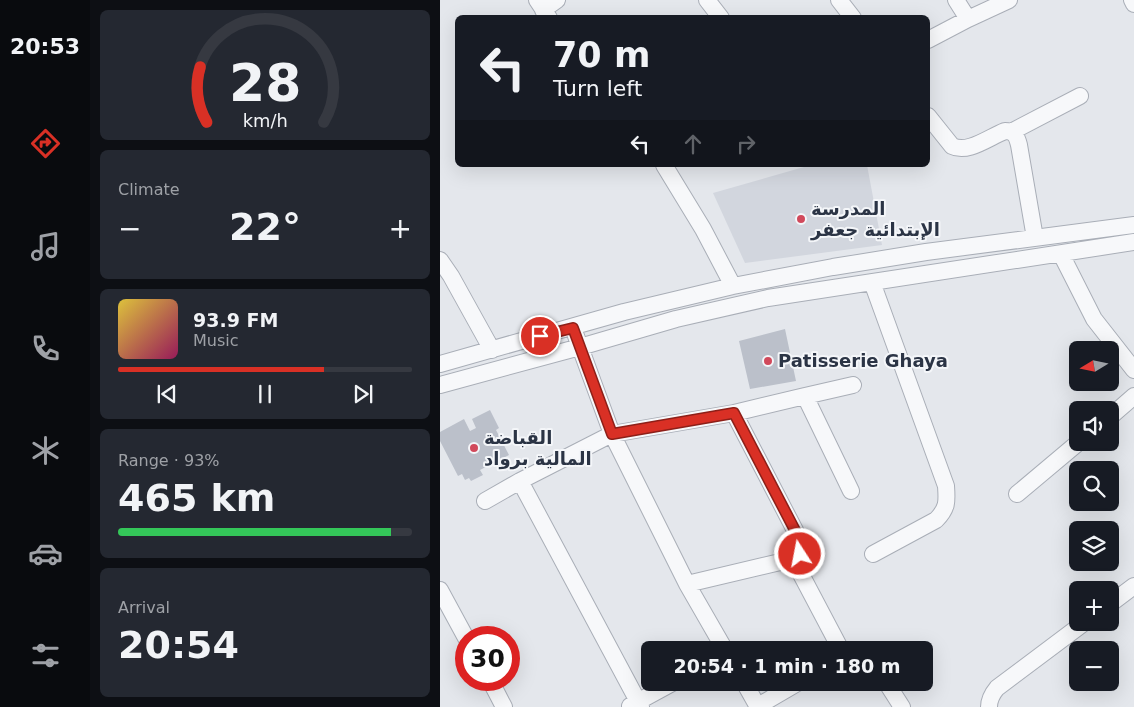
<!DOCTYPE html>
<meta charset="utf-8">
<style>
:root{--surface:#171b24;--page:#242831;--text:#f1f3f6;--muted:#9ea1a6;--line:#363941;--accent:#d93025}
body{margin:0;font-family:"DejaVu Sans","Noto Sans Arabic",sans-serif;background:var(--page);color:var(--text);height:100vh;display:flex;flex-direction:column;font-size:19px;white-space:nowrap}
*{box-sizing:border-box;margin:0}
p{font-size:16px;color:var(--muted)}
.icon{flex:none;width:28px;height:28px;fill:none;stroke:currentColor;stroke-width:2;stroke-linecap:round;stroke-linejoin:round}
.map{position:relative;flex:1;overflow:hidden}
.panel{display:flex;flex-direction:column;gap:10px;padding:10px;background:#0d0f14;width:350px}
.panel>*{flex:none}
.top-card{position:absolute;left:15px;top:15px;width:475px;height:152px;border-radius:8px;box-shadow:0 5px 20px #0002;background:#171b24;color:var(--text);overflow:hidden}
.needle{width:32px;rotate:260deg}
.controls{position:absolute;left:629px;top:341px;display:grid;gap:10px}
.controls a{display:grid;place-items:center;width:50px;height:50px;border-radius:8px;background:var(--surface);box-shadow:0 5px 20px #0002;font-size:25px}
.speed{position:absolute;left:15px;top:626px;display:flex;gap:10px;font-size:25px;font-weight:700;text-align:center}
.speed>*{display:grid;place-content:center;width:65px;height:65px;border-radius:50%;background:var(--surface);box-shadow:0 5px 20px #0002;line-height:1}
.speed .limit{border:8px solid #d22;background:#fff;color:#111}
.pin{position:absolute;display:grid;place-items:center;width:42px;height:42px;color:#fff;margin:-21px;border:2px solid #fff;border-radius:50%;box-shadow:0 1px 5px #0007}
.me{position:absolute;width:55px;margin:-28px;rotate:349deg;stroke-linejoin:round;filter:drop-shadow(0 0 4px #0008)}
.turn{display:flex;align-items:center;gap:18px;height:105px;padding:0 15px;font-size:22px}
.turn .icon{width:65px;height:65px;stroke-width:2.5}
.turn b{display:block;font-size:35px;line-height:42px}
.lanes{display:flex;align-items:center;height:48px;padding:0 15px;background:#0003;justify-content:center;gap:25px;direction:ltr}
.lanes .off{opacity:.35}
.big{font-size:38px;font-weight:700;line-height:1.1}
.panel .tile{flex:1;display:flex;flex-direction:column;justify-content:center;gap:8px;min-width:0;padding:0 18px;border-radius:8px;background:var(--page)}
.panel .dial{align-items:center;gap:0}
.dial svg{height:130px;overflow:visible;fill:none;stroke:var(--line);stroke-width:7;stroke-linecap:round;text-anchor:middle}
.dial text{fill:var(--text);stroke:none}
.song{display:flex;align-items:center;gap:15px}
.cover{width:60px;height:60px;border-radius:8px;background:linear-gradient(135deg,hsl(50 70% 55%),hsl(330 70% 35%))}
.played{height:5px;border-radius:2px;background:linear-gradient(90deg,var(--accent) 70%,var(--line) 70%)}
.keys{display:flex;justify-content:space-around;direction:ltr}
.heat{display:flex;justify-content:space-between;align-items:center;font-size:28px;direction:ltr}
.charge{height:8px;border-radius:4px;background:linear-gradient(90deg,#34c759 93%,var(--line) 0)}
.trip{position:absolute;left:201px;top:641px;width:292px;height:50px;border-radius:8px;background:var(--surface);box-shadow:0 5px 20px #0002;font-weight:700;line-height:50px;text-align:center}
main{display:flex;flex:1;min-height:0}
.tab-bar{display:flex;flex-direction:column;width:90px;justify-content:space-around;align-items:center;background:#090b0e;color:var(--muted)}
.tab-bar .icon{width:35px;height:35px}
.tab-bar .selected{color:var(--accent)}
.tab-bar b{font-size:22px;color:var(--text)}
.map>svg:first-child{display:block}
.built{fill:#d2d6de}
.building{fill:#bbc0ca}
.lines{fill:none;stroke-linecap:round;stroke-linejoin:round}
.minor-casing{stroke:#a9aeb7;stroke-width:18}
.minor{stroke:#f7f8fa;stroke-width:16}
.route-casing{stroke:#8d1f18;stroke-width:12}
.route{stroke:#d93025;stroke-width:9}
.poi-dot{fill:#d1495b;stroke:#f4f6f9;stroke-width:2}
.labels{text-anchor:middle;stroke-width:4;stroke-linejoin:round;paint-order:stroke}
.poi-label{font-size:18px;font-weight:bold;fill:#2b3445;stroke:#f4f6f9;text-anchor:start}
</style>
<main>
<nav class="tab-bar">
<b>20:53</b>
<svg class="icon selected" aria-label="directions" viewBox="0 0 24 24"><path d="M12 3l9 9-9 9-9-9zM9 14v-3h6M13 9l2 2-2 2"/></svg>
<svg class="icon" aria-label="music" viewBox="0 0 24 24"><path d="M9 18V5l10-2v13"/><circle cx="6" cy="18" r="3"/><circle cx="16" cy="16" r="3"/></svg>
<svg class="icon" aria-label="phone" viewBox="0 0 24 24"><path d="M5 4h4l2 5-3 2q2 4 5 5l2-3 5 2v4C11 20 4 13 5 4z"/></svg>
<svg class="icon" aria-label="climate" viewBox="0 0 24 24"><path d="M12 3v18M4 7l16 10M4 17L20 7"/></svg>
<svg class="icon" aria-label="car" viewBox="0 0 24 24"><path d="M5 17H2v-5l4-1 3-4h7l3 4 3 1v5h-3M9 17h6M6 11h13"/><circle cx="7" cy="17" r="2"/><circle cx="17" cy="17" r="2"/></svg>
<svg class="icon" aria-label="filters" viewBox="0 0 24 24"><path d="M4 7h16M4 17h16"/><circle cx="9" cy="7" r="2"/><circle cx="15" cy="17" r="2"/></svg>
</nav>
<section class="panel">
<div class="tile dial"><svg viewBox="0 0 100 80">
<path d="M14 69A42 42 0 1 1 86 69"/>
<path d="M14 69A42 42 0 0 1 10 35" stroke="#d93025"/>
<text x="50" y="56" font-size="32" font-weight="700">28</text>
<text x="50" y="72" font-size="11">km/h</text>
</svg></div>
<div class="tile"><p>Climate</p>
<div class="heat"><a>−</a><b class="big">22°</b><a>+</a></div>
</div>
<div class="tile">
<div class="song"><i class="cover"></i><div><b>93.9 FM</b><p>Music</p></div></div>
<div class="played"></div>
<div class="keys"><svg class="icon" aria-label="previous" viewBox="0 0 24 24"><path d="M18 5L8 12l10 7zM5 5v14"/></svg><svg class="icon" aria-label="pause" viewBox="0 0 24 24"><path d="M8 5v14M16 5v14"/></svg><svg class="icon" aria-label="next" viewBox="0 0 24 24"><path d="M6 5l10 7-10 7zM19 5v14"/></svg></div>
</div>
<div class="tile"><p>Range · 93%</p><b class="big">465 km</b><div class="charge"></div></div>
<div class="tile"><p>Arrival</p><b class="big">20:54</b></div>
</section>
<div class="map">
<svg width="694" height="707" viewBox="0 0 694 707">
<rect width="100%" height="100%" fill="#e4e7ec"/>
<path class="built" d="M 371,165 L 427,165 L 442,245 L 305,263 L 273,193 Z"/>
<path class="building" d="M 345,329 L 356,381 L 310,389 L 299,341 Z
M 50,410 L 59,428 L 56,430 L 69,455 L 40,470 L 43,475 L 31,481 L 29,478 L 25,480 L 22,474 L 18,476 L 0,441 L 0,432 L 24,419 L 30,431 L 36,428 L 32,419 Z"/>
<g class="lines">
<g class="minor-casing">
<path id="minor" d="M 97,0 L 109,18
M 267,0 L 281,18
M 399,0 L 413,18
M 516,0 L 528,19
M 692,0 L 694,4
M 103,10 L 117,0
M 488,40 L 528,19 L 569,0
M 488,116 L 512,146 C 528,154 549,137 565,131 C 575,131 577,137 579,145 L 595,238
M 571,132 L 640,96
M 224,165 L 263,229 L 293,286
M 621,254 L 654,319 L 694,370
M 0,260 L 11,276 L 52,350
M 432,282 L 506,486 C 507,501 508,508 496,520 L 433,554
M 136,336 L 172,434 L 247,584 L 285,650
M 0,364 L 184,312 L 293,286 L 393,267 L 486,252 L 694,225
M 0,385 L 140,347 L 236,319 L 328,298 L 694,242
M 365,396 L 413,385
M 670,417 L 694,396
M 80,481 L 201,707
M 577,494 L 639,442
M 45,501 L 80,481 L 172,434 L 294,413 L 365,396 L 411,491
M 353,559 L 401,650
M 247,584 L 353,559 L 360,554 L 362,550 L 360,540 L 294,413
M 0,590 L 26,638
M 670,604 L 694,586
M 50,680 L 64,707
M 304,682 L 318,707
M 446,682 L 462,707
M 190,706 L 234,682
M 318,706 L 359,682
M 549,707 C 549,699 552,694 557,688 L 645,622"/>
</g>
<use href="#minor" class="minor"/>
</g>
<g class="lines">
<g class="route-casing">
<path id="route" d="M 100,336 L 133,328 L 172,434 L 294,413 L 360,540 L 362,550 L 360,554"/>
</g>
<use href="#route" class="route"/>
</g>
<g class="poi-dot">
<circle cx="361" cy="219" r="5"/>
<circle cx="328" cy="361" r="5"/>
<circle cx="34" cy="448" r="5"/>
</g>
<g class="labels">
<g class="poi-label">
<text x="371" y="215">المدرسة<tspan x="371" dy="21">الإبتدائية جعفر</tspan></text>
<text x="338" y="367">Patisserie Ghaya</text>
<text x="44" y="444">القباضة<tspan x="44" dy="21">المالية برواد</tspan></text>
</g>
</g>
</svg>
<div class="controls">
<a><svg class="needle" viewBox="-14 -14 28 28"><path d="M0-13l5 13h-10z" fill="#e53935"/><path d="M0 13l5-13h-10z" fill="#9ea1a6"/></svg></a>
<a><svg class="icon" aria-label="sound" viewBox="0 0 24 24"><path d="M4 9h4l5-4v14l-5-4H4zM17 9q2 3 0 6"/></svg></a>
<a><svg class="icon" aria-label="search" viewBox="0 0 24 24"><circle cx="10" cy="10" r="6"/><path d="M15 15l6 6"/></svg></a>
<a><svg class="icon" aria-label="layers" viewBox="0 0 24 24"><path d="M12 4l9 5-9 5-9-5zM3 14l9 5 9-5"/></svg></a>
<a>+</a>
<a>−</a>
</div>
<div class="speed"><div class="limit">30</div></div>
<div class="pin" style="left:100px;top:336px;background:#d93025"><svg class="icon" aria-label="arrive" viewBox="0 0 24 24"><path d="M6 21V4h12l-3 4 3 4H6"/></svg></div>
<svg class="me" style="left:360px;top:554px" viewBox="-20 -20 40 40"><circle r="17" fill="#d93025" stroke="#fff" stroke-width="3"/><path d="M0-11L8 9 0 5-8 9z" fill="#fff"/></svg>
<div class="trip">20:54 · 1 min · 180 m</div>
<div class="top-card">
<div class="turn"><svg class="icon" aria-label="left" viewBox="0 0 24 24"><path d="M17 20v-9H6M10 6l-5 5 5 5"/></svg><div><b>70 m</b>Turn left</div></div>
<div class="lanes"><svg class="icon" aria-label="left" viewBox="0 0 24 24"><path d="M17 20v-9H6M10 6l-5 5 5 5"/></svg><svg class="icon off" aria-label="ahead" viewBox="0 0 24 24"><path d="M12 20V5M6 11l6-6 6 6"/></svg><svg class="icon off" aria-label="right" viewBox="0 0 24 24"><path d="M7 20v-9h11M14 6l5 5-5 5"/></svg></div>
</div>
</div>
</main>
